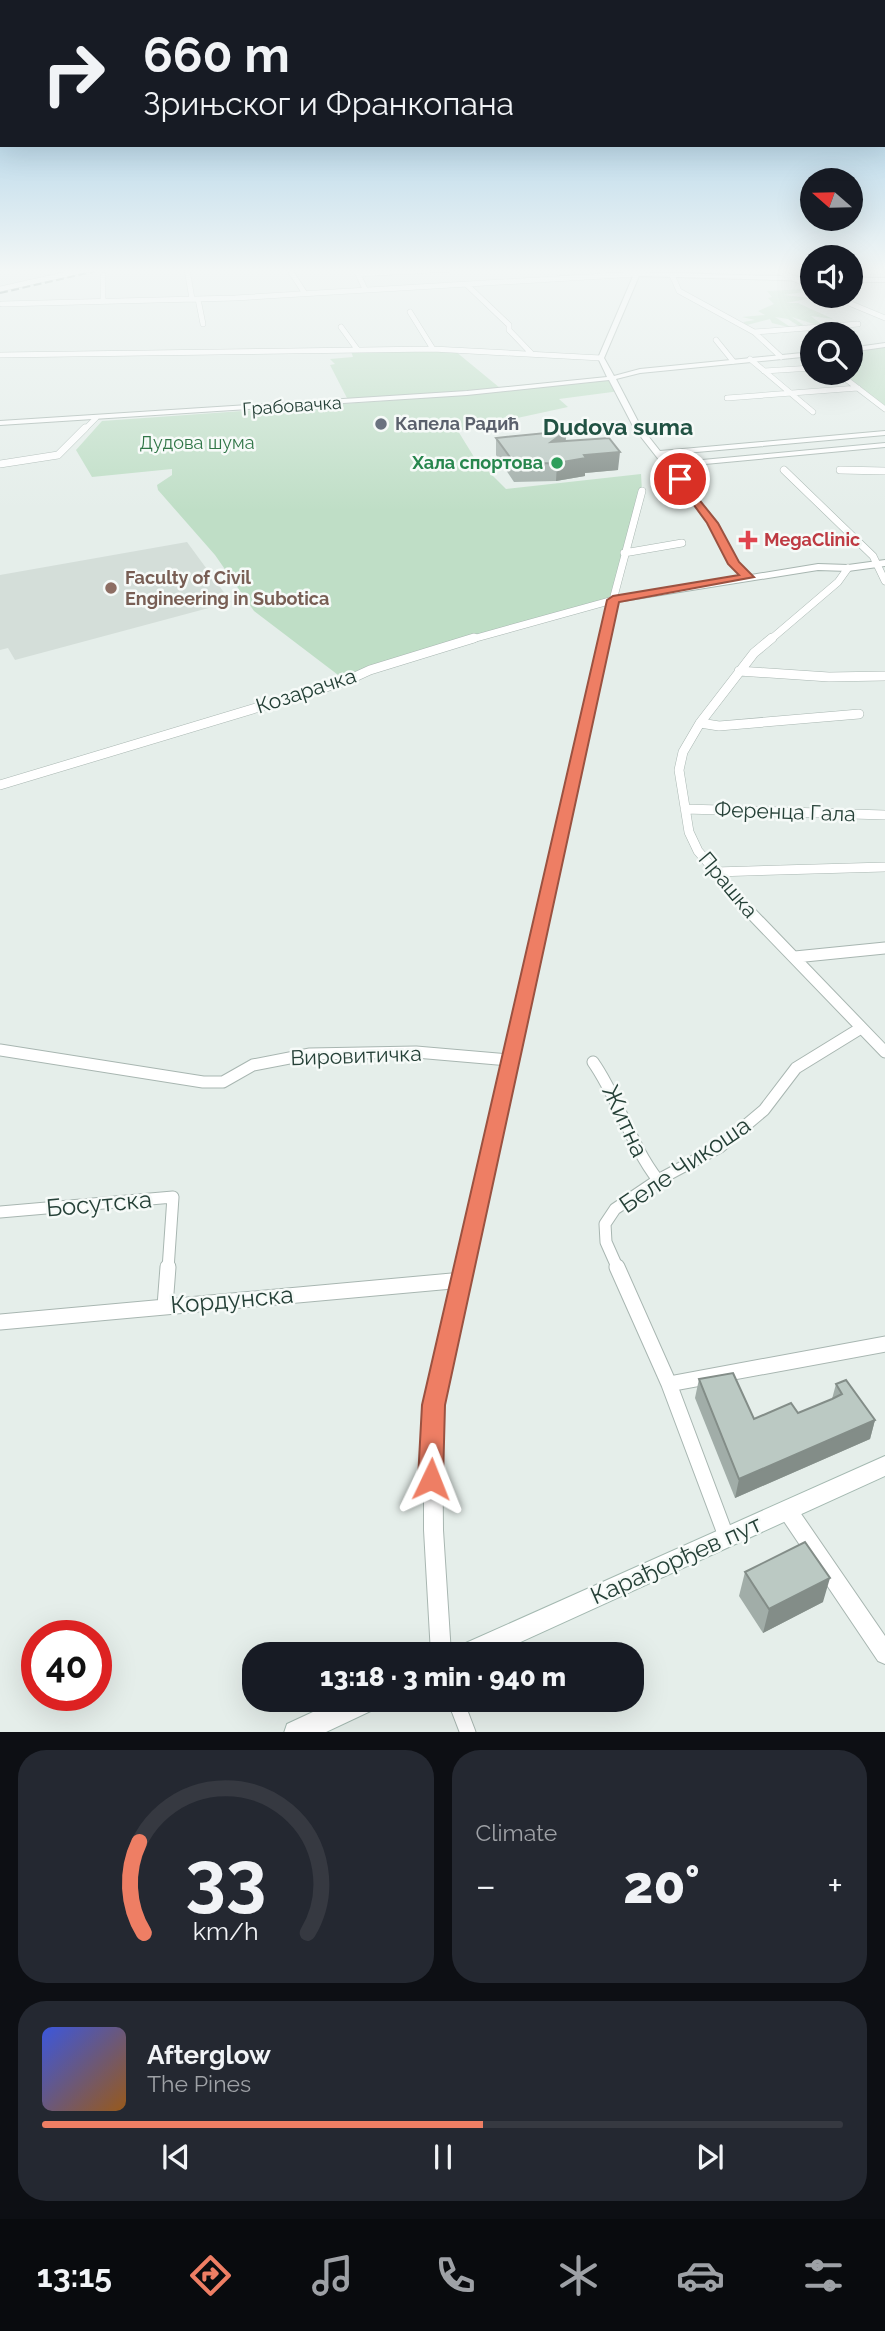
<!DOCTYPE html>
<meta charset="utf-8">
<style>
:root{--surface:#171b24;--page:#242831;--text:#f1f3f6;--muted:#9ea1a6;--line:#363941;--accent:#ee7e64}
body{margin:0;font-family:Raleway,sans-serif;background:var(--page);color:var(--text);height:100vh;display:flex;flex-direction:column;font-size:26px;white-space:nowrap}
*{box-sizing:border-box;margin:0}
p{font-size:23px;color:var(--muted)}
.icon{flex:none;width:38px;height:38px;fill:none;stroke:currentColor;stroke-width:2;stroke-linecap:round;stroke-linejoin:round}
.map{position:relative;height:1732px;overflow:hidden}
.sheet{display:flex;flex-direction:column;gap:18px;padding:18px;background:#0d0f14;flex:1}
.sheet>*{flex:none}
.hud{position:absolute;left:0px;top:0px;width:886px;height:147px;box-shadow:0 7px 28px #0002;background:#171b24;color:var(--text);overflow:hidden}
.needle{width:46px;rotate:290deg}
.controls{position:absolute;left:800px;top:168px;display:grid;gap:14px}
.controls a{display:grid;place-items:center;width:63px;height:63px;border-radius:50%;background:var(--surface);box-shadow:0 7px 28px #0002;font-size:35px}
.speed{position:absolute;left:21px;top:1620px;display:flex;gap:14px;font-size:35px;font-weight:700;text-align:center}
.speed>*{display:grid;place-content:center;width:91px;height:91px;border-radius:50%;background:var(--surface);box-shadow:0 7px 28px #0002;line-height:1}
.speed .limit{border:10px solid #d22;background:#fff;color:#111}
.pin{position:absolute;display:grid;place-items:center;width:60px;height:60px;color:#fff;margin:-30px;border:4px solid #fff;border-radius:50%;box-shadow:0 2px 7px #0007}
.me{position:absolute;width:77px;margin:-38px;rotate:2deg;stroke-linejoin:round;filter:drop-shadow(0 0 5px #0008)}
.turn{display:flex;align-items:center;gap:24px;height:147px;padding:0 28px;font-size:32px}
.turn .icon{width:91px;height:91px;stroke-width:2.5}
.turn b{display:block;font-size:49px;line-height:60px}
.big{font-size:52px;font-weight:800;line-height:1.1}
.sheet .widget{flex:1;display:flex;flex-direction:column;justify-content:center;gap:10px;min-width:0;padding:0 24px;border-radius:28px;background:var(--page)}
.sheet .dial{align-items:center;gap:0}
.dial svg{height:182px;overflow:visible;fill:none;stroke:var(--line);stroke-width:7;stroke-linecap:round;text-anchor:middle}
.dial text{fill:var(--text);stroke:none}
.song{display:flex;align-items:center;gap:21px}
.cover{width:84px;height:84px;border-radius:10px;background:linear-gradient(135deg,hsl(230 70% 55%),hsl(30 70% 35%))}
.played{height:7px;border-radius:4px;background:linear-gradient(90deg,var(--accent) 55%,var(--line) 55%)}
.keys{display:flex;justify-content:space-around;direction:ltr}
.heat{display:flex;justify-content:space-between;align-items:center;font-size:38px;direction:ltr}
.sheet .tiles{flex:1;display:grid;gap:18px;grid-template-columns:1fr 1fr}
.widget:last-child{grid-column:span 2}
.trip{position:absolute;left:242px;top:1642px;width:402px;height:70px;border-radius:28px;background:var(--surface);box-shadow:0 7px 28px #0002;font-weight:800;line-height:70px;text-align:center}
.tabs{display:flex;height:112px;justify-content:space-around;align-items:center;background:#090b0e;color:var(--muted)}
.tabs .icon{width:49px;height:49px}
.tabs .selected{color:var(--accent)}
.tabs b{font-size:32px;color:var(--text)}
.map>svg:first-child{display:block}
.built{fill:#d4ded9}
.green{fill:#bfdec6}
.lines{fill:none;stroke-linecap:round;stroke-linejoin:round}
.minor-far4-casing{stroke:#a8b6b1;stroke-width:6}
.minor-far3-casing{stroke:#a8b6b1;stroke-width:8}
.minor-far2-casing{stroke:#a8b6b1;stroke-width:10}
.minor-far1-casing{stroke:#a8b6b1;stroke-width:13}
.minor-casing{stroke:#a8b6b1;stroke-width:17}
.tertiary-casing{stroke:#a8b6b1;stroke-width:2}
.secondary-casing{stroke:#a4b9b1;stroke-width:2}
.minor-far4{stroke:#fff;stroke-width:5}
.minor-far3{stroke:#fff;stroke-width:7}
.minor-far2{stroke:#fff;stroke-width:9}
.minor-far1{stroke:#fff;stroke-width:11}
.minor{stroke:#fff;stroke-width:15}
.tertiary{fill:#fff;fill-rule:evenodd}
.secondary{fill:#fff;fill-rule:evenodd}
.rail{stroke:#607b72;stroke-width:2;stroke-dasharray:8 3.5;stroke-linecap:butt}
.wall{fill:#a1ada8}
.shaded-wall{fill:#838d88}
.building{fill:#bbc9c3;stroke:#838d88;stroke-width:2}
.route{fill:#ee7e64;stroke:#9b5241;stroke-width:2}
.worship-dot{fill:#6b7280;stroke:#f6faf8;stroke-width:2.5}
.leisure-dot{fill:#2e9e5b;stroke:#f6faf8;stroke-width:2.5}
.health-dot{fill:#e0444e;stroke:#f6faf8;stroke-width:2.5}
.education-dot{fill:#8d6e63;stroke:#f6faf8;stroke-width:2.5}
.labels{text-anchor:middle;stroke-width:5;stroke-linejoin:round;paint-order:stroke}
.far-street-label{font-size:18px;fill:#254037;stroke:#f6faf8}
.far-worship-label{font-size:18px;font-weight:bold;fill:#5b616d;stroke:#f6faf8;text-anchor:start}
.far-park-label{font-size:18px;fill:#307647;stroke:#f6faf8}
.far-leisure-label{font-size:18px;font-weight:bold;fill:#27864d;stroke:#f6faf8;text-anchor:end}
.far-health-label{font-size:18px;font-weight:bold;fill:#be3a42;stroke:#f6faf8;text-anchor:start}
.far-education-label{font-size:18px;font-weight:bold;fill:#785e54;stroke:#f6faf8;text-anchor:start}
.street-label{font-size:21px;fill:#254037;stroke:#f6faf8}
.far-district-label{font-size:23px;font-weight:bold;fill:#215243;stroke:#f6faf8}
.near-street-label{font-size:24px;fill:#254037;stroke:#f6faf8}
</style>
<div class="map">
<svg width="885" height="1733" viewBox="0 0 885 1733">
<rect width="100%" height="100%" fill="#e5eeea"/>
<path class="built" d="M 187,542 L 231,602 L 15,660 L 8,648 L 0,650 L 0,575 Z"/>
<path class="green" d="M 807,289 L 812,291 L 783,295 L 812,298 L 786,303 L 798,303 L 833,319 L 811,316 L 821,324 L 817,325 L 792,317 L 806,327 L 802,328 L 788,319 L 775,317 L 792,328 L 772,323 L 770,319 L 747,325 L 743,322 L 755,320 L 742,317 L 765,315 L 758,311 L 774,304 L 768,298 L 772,297 L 767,291 Z
M 885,346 L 885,407 L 840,373 L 850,373 L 851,351 Z
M 351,351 L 455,351 L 500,388 L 348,400 L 330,365 L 335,364 L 330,359 L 353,357 Z
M 610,379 L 620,391 L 559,399 L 568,407 L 458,431 L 474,457 L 506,489 L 641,474 L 642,491 L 613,600 L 346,681 L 254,611 L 215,555 L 158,490 L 157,485 L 172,475 L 172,469 L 92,477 L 76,450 L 102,421 L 467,395 Z"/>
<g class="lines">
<g class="minor-far4-casing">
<path id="minor-far4" d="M 187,269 L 192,299
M 289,269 L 304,292
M 774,269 L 812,287
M 103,275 L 103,301
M 672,275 L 679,291 L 754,332 L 781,357
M 467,285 L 509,325 L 509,330 L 532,354
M 0,289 L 90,269
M 365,289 L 358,274 L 450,269
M 832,296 L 885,318
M 198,299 L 203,324
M 2,304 L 235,298 L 637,274
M 410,312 L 433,349
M 341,327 L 357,349
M 754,332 L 858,324
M 716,340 L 733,361
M 0,355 L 433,349 L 601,358
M 750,359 L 813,412
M 764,371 L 812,368
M 838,373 L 885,409
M 727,398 L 858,388
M 84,430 L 96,418"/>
</g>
<g class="minor-far3-casing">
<path id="minor-far3" d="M 0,464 L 58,455 L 85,428
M 784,470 L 873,556 L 885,581
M 840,470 L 885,471
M 624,553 L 682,543
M 469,640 L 613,600 L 642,491
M 770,640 L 838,582 L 848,568"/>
</g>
<g class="minor-far2-casing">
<path id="minor-far2" d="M 739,671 L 829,677 L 885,676
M 700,723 L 719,726 L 859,714
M 0,785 L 346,681 L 370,670 L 474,638
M 685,809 L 885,815
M 715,872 L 885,867
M 751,913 L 698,851 L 689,832 L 679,770 L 683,752 L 700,723 L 754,653 L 772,638"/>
</g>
<g class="minor-far1-casing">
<path id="minor-far1" d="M 749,911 L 885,1052
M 795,957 L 885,948
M 0,1050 L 203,1082 L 223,1082 L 253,1065 L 310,1054 L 416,1052 L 509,1060
M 593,1062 C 619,1099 630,1144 658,1180
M 0,1212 L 173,1197 L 168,1269
M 618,1269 L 606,1242 L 605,1224 L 615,1209 L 658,1180 L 720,1147 L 764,1110 L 796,1068 L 861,1028"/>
</g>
<g class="minor-casing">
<path id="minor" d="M 617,1267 L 669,1384 L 726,1536
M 165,1306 L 168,1267
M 0,1322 L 463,1280
M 669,1384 L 885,1344
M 455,1699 L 468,1733"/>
</g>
<g class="tertiary-casing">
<path id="tertiary" d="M 637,272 L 812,277 L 812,281 L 639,276 L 604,358 L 614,376 L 640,369 L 812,352 L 812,356 L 640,373 L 616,379 L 641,427 L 660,451 L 885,431 L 885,435 L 663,455 L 670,463 L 885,443 L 885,447 L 673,467 L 717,523 L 738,563 L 751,575 L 818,564 L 848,565 L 885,560 L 885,566 L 848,571 L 818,570 L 617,602 L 442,1405 L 443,1530 L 451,1654 L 431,1654 L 424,1530 L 424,1405 L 608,600 L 613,597 L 742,576 L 730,564 L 709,524 L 634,428 L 609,380 L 467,395 L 0,425 L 0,421 L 467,391 L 607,377 L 598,358 L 634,274 Z
M 850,278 L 885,278 L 885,282 L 850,282 Z
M 885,343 L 885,347 L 850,352 L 850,348 Z
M 788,1502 L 795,1505 L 885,1636 L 885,1664 L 878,1661 L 781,1517 L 778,1511 L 781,1505 Z"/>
</g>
<g class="secondary-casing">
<path id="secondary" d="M 885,1456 L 885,1476 L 494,1654 L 455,1654 L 459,1646 Z
M 341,1699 L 380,1699 L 377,1708 L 324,1733 L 284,1733 L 287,1724 Z"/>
</g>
<use href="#minor-far4" class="minor-far4"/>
<use href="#minor-far3" class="minor-far3"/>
<use href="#minor-far2" class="minor-far2"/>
<use href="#minor-far1" class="minor-far1"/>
<use href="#minor" class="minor"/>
<use href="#tertiary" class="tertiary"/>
<use href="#secondary" class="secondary"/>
<path class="rail" d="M 0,293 L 105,269"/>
</g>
<path class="wall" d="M 566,431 L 566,441 L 618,470 L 585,473 L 585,476 L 556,481 L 514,482 L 496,455 L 496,438 Z
M 699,1379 L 754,1419 L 798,1413 L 832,1399 L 836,1384 L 875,1420 L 870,1439 L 735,1498 L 695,1398 Z
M 745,1572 L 823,1602 L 763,1633 L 739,1596 Z"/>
<path class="shaded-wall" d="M 566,431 L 565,449 L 551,442 Z
M 620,452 L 618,470 L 585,473 L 585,476 L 556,481 L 557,463 L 584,455 Z
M 875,1420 L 870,1439 L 735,1498 L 739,1479 Z
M 830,1578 L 823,1602 L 763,1633 L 769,1609 Z"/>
<path class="building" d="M 566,431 L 551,442 L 609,438 L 620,452 L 584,455 L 586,458 L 557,463 L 515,464 L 496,438 Z
M 733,1373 L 754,1419 L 791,1403 L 798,1413 L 832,1399 L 842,1394 L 836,1384 L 846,1380 L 875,1420 L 739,1479 L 699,1379 Z
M 805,1542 L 830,1578 L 769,1609 L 745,1572 Z"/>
<linearGradient id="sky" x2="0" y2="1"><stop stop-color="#85bddf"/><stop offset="0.53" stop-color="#f3f7f6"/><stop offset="1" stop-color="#f3f7f6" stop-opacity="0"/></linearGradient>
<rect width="885" height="511" fill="url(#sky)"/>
<path class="route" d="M 680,476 L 718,523 L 739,562 L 754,577 L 619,602 L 445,1405 L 443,1479 L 439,1487 L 431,1490 L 422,1487 L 418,1479 L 422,1405 L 607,600 L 613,596 L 739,575 L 728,564 L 707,523 L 675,479 Z"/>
<circle class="worship-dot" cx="381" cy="424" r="7"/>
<circle class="leisure-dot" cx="557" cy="463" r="7"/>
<path class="health-dot" d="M744.5 529.5h7v7h7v7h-7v7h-7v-7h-7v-7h7z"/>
<circle class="education-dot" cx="111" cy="588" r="7"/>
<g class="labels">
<g class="far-street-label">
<text transform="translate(292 406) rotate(-4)" y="6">Грабовачка</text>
</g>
<g class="far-worship-label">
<text x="395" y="430">Капела Радић</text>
</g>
<g class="far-park-label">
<text x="197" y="449">Дудова шума</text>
</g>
<g class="far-leisure-label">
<text x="543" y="469">Хала спортова</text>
</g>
<g class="far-health-label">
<text x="764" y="546">MegaClinic</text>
</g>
<g class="far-education-label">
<text x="125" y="584">Faculty of Civil<tspan x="125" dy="21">Engineering in Subotica</tspan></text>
</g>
<g class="street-label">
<text transform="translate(306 691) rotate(-18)" y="7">Козарачка</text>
<text transform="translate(785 812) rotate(2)" y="7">Ференца Гала</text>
<text transform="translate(728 885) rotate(50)" y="7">Прашка</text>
<text transform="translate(356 1056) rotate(-2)" y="7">Вировитичка</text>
</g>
<g class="far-district-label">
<text x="618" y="435">Dudova suma</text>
</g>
<g class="near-street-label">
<text transform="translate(625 1121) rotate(65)" y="8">Житна</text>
<text transform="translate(685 1165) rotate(-34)" y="8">Беле Чикоша</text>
<text transform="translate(99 1204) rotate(-5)" y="8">Босутска</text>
<text transform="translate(232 1300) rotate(-5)" y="8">Кордунска</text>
<text transform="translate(676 1560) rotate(-24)" y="8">Карађорђев пут</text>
</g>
</g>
</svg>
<div class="controls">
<a><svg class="needle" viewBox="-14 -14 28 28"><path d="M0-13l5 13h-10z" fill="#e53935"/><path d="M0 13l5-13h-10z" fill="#9ea1a6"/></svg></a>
<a><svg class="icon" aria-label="sound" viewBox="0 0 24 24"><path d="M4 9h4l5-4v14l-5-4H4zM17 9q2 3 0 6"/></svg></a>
<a><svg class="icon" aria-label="search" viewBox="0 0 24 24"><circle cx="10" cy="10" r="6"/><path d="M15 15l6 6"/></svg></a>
</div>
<div class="speed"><div class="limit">40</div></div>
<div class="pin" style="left:680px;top:479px;background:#d93025"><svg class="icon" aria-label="arrive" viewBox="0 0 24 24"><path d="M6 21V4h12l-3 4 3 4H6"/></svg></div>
<svg class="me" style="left:431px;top:1479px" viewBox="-20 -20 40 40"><path d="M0-17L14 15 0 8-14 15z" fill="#ee7e64" stroke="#fff" stroke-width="4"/></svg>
<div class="trip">13:18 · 3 min · 940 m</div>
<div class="hud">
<div class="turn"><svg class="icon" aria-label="right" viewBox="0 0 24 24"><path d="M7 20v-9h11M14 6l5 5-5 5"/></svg><div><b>660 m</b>Зрињског и Франкопана</div></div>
</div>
</div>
<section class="sheet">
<div class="tiles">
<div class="widget dial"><svg viewBox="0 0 100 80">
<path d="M14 69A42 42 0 1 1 86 69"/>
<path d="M14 69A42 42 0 0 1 12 29" stroke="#ee7e64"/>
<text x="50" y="56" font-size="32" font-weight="700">33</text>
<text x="50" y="72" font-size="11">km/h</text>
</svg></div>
<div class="widget"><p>Climate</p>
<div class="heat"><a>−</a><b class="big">20°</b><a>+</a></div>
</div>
<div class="widget">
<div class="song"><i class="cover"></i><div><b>Afterglow</b><p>The Pines</p></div></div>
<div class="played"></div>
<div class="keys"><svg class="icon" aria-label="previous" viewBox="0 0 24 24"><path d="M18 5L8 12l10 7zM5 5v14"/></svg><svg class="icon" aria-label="pause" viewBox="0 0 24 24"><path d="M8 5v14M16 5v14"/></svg><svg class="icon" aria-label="next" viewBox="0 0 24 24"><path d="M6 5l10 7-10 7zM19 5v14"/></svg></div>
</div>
</div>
</section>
<nav class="tabs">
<b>13:15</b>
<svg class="icon selected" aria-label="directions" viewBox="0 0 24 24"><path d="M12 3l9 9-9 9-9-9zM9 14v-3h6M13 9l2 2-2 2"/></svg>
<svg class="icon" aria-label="music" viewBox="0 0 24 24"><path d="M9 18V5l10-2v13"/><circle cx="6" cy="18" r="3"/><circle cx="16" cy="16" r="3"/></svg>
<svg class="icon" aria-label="phone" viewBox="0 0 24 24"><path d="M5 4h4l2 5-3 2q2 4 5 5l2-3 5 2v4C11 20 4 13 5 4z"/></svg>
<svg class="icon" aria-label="climate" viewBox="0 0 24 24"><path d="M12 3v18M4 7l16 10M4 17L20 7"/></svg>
<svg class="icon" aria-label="car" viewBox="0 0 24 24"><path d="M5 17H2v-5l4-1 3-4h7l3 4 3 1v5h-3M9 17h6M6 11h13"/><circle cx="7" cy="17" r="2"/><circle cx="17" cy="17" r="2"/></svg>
<svg class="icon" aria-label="filters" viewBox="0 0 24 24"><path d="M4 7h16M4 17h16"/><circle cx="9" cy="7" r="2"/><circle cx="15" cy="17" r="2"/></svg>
</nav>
